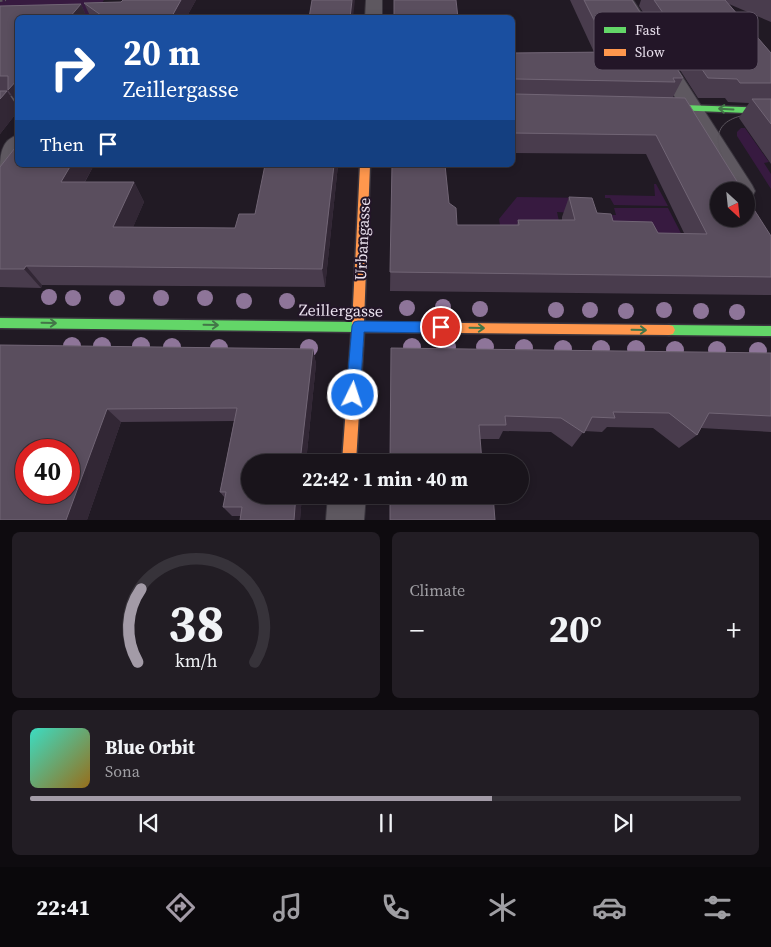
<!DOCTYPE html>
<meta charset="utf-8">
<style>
:root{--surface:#19141b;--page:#221d24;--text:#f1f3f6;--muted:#9f9ea3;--line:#37333a;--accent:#a39ba7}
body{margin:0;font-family:"Source Serif 4",serif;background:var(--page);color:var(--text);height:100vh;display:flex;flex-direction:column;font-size:19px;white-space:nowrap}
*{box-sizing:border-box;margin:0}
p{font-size:16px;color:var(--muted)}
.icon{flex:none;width:28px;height:28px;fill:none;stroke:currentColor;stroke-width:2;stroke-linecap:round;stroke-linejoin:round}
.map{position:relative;height:520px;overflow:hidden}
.details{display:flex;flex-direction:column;gap:12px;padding:12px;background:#0e0b0f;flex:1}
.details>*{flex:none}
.banner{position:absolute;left:15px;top:15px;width:500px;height:152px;border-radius:8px;box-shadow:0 2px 8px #0003,0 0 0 1px var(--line);background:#1a4fa0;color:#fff;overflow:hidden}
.needle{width:32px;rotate:153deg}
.tools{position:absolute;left:710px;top:182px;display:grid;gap:10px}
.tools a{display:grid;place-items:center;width:45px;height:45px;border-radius:50%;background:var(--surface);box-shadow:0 2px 8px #0003,0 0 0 1px var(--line);font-size:25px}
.speed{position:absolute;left:15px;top:439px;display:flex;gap:10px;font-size:25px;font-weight:700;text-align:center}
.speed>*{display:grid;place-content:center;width:65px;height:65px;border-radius:50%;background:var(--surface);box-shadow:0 2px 8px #0003,0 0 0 1px var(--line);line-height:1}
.speed .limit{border:8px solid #d22;background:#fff;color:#111}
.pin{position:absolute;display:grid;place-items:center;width:42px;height:42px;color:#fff;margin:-21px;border:2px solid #fff;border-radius:50%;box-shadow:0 1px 5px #0007}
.me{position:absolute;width:55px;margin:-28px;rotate:4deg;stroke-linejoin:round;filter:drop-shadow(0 0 4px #0008)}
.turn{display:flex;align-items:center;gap:18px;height:105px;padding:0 25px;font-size:22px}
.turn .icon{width:65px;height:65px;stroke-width:2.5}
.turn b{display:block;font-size:35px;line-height:42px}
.then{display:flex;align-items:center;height:48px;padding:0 25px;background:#0003;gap:10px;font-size:19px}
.big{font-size:38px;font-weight:700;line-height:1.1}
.details .widget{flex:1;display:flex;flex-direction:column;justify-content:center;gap:8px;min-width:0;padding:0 18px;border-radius:8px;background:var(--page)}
.details .dial{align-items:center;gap:0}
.dial svg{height:130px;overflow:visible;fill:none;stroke:var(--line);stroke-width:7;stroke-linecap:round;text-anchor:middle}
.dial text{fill:var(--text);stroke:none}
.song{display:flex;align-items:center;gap:15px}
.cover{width:60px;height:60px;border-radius:8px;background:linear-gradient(135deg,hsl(170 70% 55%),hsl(40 70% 35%))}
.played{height:5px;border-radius:2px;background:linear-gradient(90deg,var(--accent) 65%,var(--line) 65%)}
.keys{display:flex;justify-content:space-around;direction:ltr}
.heat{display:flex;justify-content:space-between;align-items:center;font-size:28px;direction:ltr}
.details .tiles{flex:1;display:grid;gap:12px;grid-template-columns:1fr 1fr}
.widget:last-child{grid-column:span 2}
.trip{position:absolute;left:241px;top:454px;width:288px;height:50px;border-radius:25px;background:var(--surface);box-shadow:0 2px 8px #0003,0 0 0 1px var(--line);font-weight:700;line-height:50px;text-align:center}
.menu{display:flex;height:80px;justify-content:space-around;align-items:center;background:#0a080b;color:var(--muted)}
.menu .icon{width:35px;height:35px}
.menu .current{color:var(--accent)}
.menu b{font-size:22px;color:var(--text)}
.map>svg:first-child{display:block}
.green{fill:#371a40}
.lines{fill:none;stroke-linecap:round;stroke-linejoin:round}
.street-casing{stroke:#3a353e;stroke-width:2}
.fast-casing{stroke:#3a353e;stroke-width:3}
.slow-casing{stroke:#3a353e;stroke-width:3}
.path{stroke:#5a555c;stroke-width:2;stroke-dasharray:2.5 2.5;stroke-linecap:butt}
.street{fill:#5e5860;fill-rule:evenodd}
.fast{fill:#63d668;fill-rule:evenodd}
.slow{fill:#ff974d;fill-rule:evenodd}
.tram{stroke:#5c565e;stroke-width:1}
.tree{fill:#8e7599}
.wall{fill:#493c4d}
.shaded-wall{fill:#322735}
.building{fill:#5a4e5e;stroke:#716575;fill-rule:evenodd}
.oneway{stroke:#437648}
.route{fill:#1a73e8;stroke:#114b97}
.labels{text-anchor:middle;stroke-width:4;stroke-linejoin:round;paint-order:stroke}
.street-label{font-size:16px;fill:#e9e0ed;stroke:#231628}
.key{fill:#231628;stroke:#5e5363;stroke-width:1}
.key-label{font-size:14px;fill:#e9e0ed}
</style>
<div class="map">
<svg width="771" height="520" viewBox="0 0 771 520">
<rect width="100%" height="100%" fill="#211a24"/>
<path class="green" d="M 0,0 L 104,0 L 92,17 L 0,19 Z
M 741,128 L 745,128 L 769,162 L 764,163 L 771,174 L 771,189 L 737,136 L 737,132 Z
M 654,184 L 656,184 L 668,206 L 614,205 L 610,198 L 605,198 L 605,195 L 655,196 Z
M 517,197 L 592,198 L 593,200 L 575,213 L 557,212 L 562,235 L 503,244 L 499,219 Z
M 614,208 L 668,208 L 686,243 L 587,215 L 616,215 Z"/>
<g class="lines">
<g class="street-casing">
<path id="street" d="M 366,0 L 382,0 L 382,18 L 365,18 Z
M 617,0 L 633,0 L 752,185 L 755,191 L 752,197 L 746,199 L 746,191 L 731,191 Z
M 0,96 L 18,96 L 18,108 L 0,108 Z
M 18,135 C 18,152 20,168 0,174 C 0,157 0,140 18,135 Z
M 328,495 L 366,495 L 364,520 L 326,520 Z"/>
</g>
<g class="fast-casing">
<path id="fast" d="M 653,104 L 771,108 L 771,114 L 650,109 L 649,107 Z
M 0,318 L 357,322 L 361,323 L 363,327 L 361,331 L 357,332 L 0,328 Z
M 669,325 L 771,326 L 771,336 L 669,335 L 665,334 L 663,330 L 665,326 Z"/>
</g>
<g class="slow-casing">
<path id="slow" d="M 360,165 L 370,165 L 364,322 L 669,325 L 673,326 L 675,330 L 673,334 L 669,335 L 364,332 L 356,462 L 342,462 L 352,325 Z"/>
</g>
<path class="path" d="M 0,1 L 6,0"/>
<use href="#street" class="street"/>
<use href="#fast" class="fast"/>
<use href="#slow" class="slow"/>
<path class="tram" d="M 725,163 C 704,120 735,114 771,112"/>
</g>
<g class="tree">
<circle cx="49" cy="297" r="8"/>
<circle cx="73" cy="298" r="8"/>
<circle cx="117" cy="298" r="8"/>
<circle cx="161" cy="298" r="8"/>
<circle cx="205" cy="298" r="8"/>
<circle cx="244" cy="301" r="8"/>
<circle cx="287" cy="301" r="8"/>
<circle cx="443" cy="307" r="8"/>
<circle cx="407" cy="308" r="8"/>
<circle cx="480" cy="309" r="8"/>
<circle cx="556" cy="310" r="8"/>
<circle cx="590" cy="310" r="8"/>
<circle cx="664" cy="310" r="8"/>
<circle cx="626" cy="311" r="8"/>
<circle cx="701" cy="311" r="8"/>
<circle cx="737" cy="312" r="8"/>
<circle cx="72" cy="346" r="9"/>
<circle cx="102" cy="346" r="9"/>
<circle cx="141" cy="346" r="9"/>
<circle cx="172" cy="347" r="9"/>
<circle cx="412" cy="347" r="9"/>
<circle cx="447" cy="347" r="9"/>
<circle cx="485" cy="347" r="9"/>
<circle cx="219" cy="348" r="9"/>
<circle cx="309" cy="348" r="9"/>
<circle cx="524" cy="348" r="9"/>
<circle cx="563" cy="349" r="9"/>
<circle cx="601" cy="349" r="9"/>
<circle cx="636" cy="349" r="9"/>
<circle cx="675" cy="350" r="9"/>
<circle cx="717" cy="350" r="9"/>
<circle cx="758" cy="351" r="9"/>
</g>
<path class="wall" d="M 196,0 L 186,18 L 91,18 L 84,3 Z
M 570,0 L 632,0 L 683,78 L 673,97 L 771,236 L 771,295 L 390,291 L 392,165 L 449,203 L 457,225 L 517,225 L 518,220 L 562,220 L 562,217 L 569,197 L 597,213 L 613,221 L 658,233 L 684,233 L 646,154 L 512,153 L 512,53 L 594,52 Z
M 641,0 L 771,0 L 771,22 L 729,4 L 771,53 L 771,99 L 767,99 L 771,99 L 771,164 L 739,118 L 749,103 L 728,102 L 725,98 L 698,98 L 639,6 Z
M 81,4 L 87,18 L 18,18 L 18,104 L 11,95 L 9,95 L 18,108 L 18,111 L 0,134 L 0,6 Z
M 94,165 L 85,182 L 134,182 L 144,202 L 133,227 L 235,228 L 255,214 L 338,165 L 325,287 L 42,285 L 41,288 L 0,287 L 0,167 Z
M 0,345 L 313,349 L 316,364 L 306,462 L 250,462 L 302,495 L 300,520 L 240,520 L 240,516 L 232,516 L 223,507 L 225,498 L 220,492 L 234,421 L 121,422 L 87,520 L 0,520 Z
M 391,348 L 771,353 L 771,432 L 701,428 L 697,435 L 679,448 L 653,428 L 607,427 L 602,432 L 584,431 L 572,447 L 551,432 L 503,431 L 499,439 L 480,439 Z"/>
<path class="shaded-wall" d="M 181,0 L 196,0 L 186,18 L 171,18 Z
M 352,0 L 355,0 L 353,18 L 350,18 Z
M 81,4 L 87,18 L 69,18 Z
M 18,79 L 18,104 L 8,90 Z
M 7,91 L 18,108 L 18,111 L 0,134 L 0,99 Z
M 71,165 L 94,165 L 74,201 L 61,182 Z
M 334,165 L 338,165 L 325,287 L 322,269 Z
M 134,182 L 144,202 L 125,246 L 113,227 Z
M 26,266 L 42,285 L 41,288 L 24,269 Z
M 313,349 L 316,364 L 306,462 L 300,462 Z
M 107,409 L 121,422 L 87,520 L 66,520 Z
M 296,495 L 302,495 L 300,520 L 294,520 Z"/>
<path class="building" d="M 123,0 L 181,0 L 171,18 L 105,18 L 84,3 L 121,2 Z
M 312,0 L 352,0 L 350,18 L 309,18 Z
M 394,0 L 456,0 L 458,18 L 394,18 Z
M 584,0 L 632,0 L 683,78 L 673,78 L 675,82 L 516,79 L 514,81 L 515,94 L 685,98 L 743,191 L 719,191 L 719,219 L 746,219 L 746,197 L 771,236 L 771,277 L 390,272 L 392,165 L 445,165 L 449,203 L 456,208 L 457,225 L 519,225 L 518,220 L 575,220 L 569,197 L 592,198 L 597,213 L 611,214 L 613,221 L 652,222 L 658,233 L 707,234 L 656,135 L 512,133 L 512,53 L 610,52 Z
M 654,0 L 725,0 L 771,53 L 771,83 L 740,83 L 737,79 L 708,78 Z
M 81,4 L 69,18 L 18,18 L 18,79 L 8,90 L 8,76 L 0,76 L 0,6 Z
M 0,91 L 7,91 L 0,99 Z
M 752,99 L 771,99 L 771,124 Z
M 18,144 L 18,165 L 71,165 L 61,182 L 134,182 L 113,227 L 235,228 L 239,214 L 255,214 L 265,165 L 334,165 L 322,269 L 26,266 L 24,269 L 0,269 L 0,167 Z
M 0,345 L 313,349 L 300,462 L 250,462 L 250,495 L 296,495 L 294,520 L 240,520 L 242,507 L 223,507 L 226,492 L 220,492 L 237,408 L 107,409 L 66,520 L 0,520 ZM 26,450 L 69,450 L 69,492 L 26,492 Z
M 391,348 L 771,353 L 771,416 L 709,413 L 697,435 L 669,413 L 613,412 L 615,418 L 592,417 L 584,433 L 561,418 L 505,416 L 506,425 L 479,425 L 482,462 L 390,462 Z
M 390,495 L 493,495 L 495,520 L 390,520 Z"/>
<defs><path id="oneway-shaft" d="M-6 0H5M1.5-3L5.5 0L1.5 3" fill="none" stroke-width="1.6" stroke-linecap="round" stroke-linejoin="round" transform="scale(1.25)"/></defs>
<g class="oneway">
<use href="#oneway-shaft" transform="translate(726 109) rotate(-177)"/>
<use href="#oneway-shaft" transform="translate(49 323) rotate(1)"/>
<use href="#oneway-shaft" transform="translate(211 325) rotate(1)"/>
<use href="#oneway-shaft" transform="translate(477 328) rotate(1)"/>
<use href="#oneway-shaft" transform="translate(639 330) rotate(1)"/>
</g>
<path class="route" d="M 358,321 L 441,322 L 446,323 L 447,327 L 446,331 L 441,333 L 364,332 L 360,395 L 358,399 L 353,401 L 348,399 L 346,395 L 352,326 L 354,322 Z"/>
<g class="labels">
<g class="street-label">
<text transform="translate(362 239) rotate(-87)" y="6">Urbangasse</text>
<text transform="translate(341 310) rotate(1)" y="6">Zeillergasse</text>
</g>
</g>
<rect x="594" y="12" width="164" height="58" rx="8" class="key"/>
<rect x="604" y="27" width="22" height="6" fill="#63d668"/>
<rect x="604" y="49" width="22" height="7" fill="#ff974d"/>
<g class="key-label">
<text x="635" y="35">Fast</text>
<text x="635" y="57">Slow</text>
</g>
</svg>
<div class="tools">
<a><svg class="needle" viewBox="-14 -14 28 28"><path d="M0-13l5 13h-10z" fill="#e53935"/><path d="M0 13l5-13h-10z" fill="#9f9ea3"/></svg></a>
</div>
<div class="speed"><div class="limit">40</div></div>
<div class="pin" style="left:441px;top:327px;background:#d93025"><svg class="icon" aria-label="arrive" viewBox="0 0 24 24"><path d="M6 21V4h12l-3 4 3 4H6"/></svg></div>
<svg class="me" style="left:353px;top:395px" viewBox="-20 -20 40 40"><circle r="17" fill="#1a73e8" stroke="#fff" stroke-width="3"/><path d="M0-11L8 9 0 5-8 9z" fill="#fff"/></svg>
<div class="trip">22:42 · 1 min · 40 m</div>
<div class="banner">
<div class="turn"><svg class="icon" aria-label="right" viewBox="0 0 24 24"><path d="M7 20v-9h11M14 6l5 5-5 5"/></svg><div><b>20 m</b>Zeillergasse</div></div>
<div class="then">Then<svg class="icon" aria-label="arrive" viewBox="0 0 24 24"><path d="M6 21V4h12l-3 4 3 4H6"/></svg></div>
</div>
</div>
<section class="details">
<div class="tiles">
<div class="widget dial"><svg viewBox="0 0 100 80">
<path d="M14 69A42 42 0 1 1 86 69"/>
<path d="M14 69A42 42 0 0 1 16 24" stroke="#a39ba7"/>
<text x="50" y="56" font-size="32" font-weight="700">38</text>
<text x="50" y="72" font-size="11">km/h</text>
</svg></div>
<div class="widget"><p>Climate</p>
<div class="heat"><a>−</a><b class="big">20°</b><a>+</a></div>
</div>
<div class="widget">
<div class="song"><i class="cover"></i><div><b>Blue Orbit</b><p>Sona</p></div></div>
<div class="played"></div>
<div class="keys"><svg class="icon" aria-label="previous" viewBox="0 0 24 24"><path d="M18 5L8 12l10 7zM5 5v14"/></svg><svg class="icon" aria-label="pause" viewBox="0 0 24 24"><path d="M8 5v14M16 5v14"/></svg><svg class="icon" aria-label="next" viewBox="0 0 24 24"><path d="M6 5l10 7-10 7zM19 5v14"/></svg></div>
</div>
</div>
</section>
<nav class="menu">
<b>22:41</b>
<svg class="icon current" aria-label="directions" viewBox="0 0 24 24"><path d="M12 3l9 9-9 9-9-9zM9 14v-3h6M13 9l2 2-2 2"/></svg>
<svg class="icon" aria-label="music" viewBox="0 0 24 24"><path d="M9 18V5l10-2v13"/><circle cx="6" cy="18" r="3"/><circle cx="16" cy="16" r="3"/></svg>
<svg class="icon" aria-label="phone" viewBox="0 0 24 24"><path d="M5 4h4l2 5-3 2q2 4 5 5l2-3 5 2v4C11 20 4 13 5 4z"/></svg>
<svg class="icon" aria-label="climate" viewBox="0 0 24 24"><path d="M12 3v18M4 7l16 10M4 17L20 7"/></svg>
<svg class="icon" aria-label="car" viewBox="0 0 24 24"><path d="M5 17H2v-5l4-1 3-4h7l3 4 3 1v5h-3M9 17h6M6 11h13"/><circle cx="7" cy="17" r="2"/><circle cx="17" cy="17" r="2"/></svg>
<svg class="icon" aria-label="filters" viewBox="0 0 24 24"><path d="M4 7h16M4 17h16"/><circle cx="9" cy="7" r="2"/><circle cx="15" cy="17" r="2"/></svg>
</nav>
